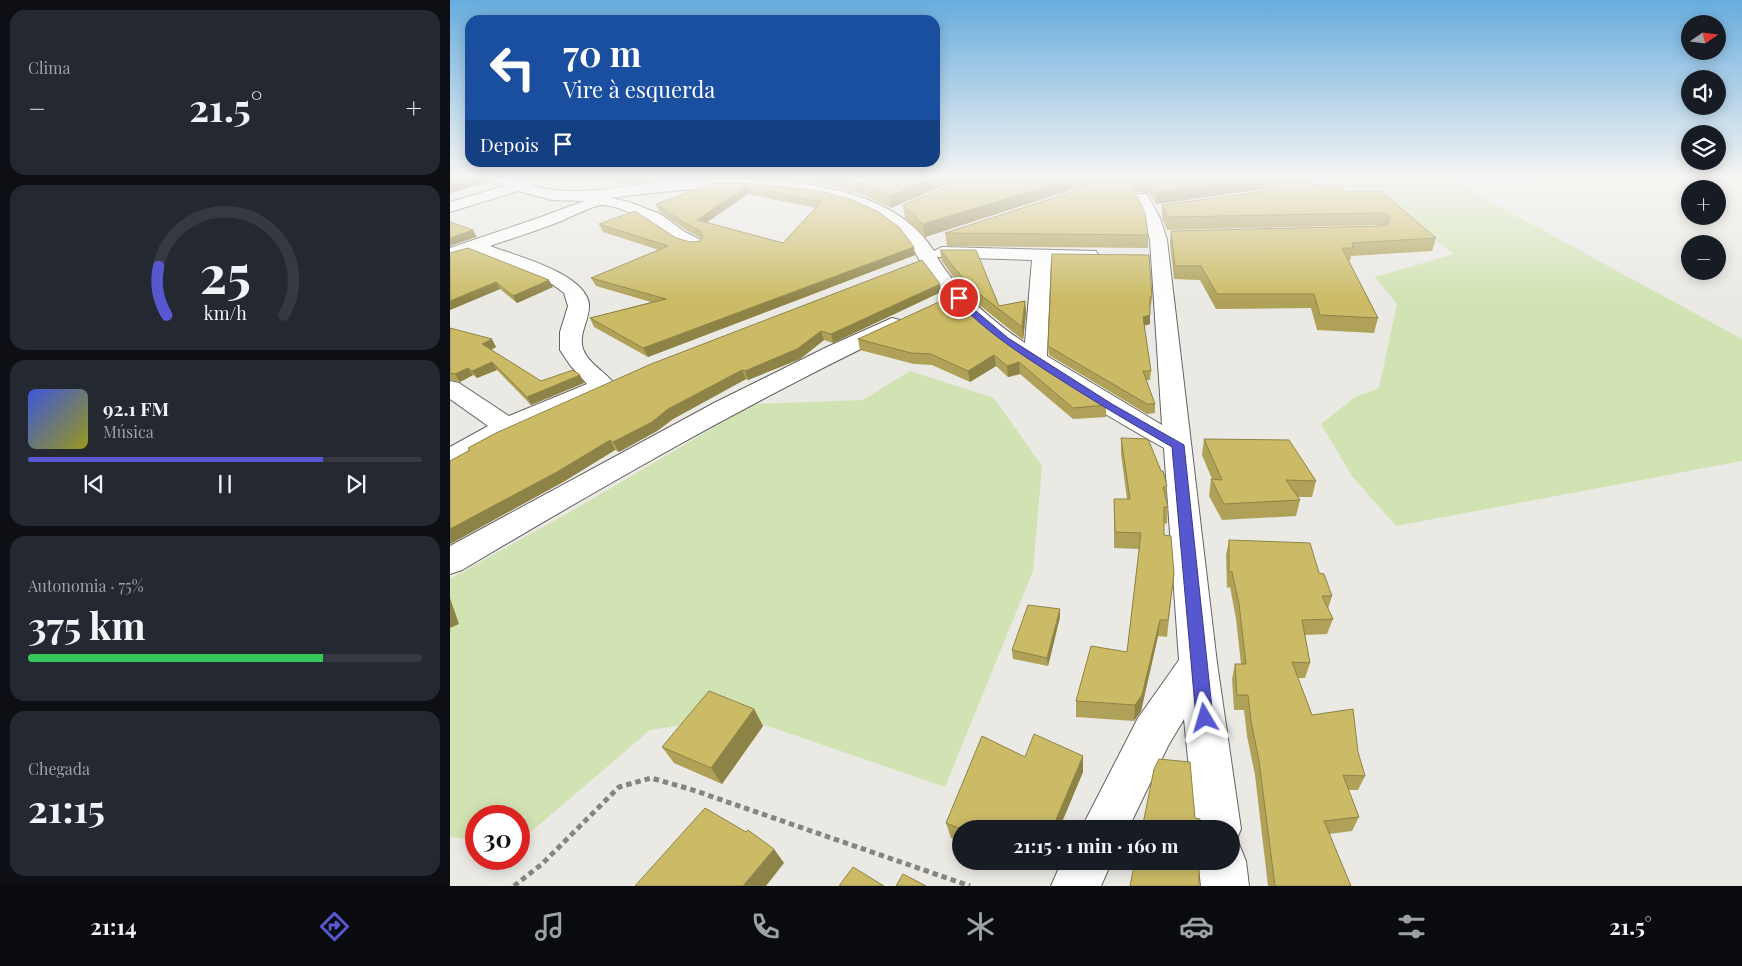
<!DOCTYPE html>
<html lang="pt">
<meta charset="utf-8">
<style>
:root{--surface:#171b24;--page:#242831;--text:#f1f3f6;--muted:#9ea1a6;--line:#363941;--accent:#5757cf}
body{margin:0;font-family:"Playfair Display",serif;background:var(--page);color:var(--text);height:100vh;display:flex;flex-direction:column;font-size:19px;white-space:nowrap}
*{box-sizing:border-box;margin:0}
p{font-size:16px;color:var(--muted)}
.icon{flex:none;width:28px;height:28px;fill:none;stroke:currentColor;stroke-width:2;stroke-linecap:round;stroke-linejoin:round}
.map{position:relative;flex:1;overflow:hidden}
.details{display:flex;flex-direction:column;gap:10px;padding:10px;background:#0d0f14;width:450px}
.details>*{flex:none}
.top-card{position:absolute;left:15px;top:15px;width:475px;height:152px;border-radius:15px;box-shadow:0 2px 12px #0003;background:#1a4fa0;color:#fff;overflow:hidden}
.needle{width:32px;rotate:76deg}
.controls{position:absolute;left:1231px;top:15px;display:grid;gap:10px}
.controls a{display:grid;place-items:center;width:45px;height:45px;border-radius:50%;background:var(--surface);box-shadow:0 2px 12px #0003;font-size:25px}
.speed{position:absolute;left:15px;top:805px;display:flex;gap:10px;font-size:25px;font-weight:700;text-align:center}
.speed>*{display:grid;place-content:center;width:65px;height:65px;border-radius:50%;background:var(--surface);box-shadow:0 2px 12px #0003;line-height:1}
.speed .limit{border:8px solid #d22;background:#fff;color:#111}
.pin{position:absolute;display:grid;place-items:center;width:42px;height:42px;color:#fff;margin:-21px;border:2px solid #fff;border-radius:50%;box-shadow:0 1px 5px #0007}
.me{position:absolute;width:55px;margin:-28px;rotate:353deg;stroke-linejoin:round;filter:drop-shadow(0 0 4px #0008)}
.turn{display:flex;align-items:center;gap:18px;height:105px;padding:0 15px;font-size:22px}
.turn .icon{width:65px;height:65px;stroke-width:2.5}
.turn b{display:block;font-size:35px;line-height:42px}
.then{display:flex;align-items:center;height:48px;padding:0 15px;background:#0003;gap:10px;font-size:19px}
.big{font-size:38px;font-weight:700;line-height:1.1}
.details .widget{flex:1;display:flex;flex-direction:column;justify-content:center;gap:8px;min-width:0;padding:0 18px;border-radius:15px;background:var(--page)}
.details .dial{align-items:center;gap:0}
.dial svg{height:130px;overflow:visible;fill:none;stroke:var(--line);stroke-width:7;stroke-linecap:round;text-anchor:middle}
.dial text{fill:var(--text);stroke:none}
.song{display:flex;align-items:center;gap:15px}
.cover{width:60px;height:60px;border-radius:8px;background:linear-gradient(135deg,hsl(230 70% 55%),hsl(60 70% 35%))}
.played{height:5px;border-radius:2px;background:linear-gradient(90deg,var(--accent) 75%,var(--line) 75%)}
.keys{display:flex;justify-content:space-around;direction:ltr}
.heat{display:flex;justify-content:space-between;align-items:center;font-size:28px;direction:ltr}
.charge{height:8px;border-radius:4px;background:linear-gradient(90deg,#34c759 75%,var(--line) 0)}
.trip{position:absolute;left:502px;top:820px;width:288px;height:50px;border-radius:25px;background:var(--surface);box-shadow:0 2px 12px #0003;font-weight:700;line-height:50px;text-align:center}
.dock{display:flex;height:80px;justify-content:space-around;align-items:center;background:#090b0e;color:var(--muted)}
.dock .icon{width:35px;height:35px}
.dock .current{color:var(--accent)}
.dock b{font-size:22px;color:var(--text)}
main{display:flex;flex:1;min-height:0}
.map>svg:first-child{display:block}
.green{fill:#d1e3b3}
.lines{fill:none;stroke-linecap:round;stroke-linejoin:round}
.street-casing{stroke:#64635f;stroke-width:2}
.path{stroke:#858481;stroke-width:5;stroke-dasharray:5.5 4;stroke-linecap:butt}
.street{fill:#fff;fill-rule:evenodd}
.wall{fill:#afa158;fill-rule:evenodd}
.shaded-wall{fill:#8e8347}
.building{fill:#cbbb66;stroke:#8e8347;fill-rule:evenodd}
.route{fill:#5757cf;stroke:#393987}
</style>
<main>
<section class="details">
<div class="widget"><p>Clima</p>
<div class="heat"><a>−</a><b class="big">21.5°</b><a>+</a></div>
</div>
<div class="widget dial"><svg viewBox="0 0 100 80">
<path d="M14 69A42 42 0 1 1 86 69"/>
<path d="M14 69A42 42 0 0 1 9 39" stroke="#5757cf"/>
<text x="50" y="56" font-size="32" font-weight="700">25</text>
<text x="50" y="72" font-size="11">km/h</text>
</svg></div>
<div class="widget">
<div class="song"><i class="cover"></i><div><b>92.1 FM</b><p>Música</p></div></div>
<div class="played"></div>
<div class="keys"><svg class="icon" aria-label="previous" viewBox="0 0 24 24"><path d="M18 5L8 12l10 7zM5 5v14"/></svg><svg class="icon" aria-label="pause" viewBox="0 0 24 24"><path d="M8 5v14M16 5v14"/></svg><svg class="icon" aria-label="next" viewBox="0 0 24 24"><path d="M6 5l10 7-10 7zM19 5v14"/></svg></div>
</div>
<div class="widget"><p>Autonomia · 75%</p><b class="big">375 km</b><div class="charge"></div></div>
<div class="widget"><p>Chegada</p><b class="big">21:15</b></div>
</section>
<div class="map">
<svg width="1292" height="886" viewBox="0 0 1292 886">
<rect width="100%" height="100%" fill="#eae9e4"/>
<path class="green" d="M 867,176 L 993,176 L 1292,339 L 1292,461 L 946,526 L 902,476 L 871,424 L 905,397 L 929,388 L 947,304 L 925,277 L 1004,254 L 937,202 Z
M 460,371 L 544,398 L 592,466 L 583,571 L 495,787 L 289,716 L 200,730 L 69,842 L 69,816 L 26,816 L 26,840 L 0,837 L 0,579 L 125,509 L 304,404 L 413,400 Z"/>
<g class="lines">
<g class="street-casing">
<path id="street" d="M 36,176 L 57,176 L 69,181 L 80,181 L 82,185 C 121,198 162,187 202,183 C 285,176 434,170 484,251 L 492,247 L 646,251 L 648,255 L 646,259 L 601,260 L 597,356 L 712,425 L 700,240 L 694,218 L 683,197 L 685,194 L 697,194 L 710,218 L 717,240 L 767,663 L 791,829 L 785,843 L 789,844 L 796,861 L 799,886 L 751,886 L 748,861 L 781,861 L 781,829 L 745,829 L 734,719 L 718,746 L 678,829 L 631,829 L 688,718 L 729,660 L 714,448 C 671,424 629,399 588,371 C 569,359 549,347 532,332 C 511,314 493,292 476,270 C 466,256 461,242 448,230 C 381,173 242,187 161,198 L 179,202 L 210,214 L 235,232 L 251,240 L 254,244 L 251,248 C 231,253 214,231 198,222 C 187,215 165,205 151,205 C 143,206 118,218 109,222 C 86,231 63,238 40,246 C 66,256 135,273 139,304 C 140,320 128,333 133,349 C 139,365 158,373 166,386 L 163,391 L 66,433 L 10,465 L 0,468 L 0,447 L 38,426 L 0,399 L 0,381 L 9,383 L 59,416 L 137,384 L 120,365 L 110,350 L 110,332 L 118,306 L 114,293 L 102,284 L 23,252 L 0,260 L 0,248 L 91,217 L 134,201 L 102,200 L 68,191 L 0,212 L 0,202 L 54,186 L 38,179 ZM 487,257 L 582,260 L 575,343 C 543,322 506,290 487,257 Z
M 442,318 L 450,320 L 453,325 L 450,330 C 299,402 155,485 12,570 L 0,574 L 0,546 L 264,403 L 377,347 Z
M 612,861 L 662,861 L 651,886 L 601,886 Z"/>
</g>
<path class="path" d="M 64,886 L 92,864 L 169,787 L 201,778 L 240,789 L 520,886"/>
<use href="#street" class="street"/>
</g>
<path class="wall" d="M 65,176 L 94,176 L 76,179 Z
M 160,176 L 204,176 L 206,181 L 166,184 Z
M 302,176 L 515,176 L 441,208 L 416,196 L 386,187 L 355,182 L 302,178 Z
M 521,176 L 661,176 L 662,180 L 850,176 L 864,185 L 896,192 L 986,238 L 982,251 L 901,256 L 900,261 L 899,261 L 928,318 L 924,333 L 867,330 L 861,308 L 766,309 L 750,280 L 724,279 L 720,244 L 721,231 L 930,226 L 926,225 L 717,230 L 712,218 L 712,205 L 818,190 L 814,189 L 706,204 L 699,193 L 685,192 L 698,235 L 698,248 L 497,246 L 495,233 L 627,190 L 621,190 L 475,237 L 455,218 L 453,205 Z
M 264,183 L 370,191 L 465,255 L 198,357 L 144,327 L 140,318 L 201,302 L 146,286 L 141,278 L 209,250 L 153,232 L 149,224 L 226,238 L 240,242 L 250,241 L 251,238 L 236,230 L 209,212 L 206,204 ZM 298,194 L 366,208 L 333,243 L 257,222 Z
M 490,250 L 549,306 L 575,301 L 576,313 L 573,340 L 528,304 L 507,282 L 492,261 Z
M 0,253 L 103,287 L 67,303 L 50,289 L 0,310 Z
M 602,254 L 702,297 L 701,305 L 700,305 L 700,324 L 694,326 L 701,371 L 700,380 L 696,380 L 705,404 L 705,413 L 697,414 L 599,355 L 598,346 Z
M 491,292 L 383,343 L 374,340 L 350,359 L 298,380 L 296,379 L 223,419 L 207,431 L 169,452 L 165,450 L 113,482 L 0,544 L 0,461 L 19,451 L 18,448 L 46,433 Z
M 521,314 L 553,340 L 656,405 L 656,417 L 623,419 L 570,374 L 558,377 L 546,366 L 520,382 L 482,365 L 464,364 L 410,350 L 408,339 Z
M 0,328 L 46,347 L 41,350 L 91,381 L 134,383 L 81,405 L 47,370 L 27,378 L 23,375 L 10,382 L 0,380 Z
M 671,438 L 717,486 L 716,498 L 718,507 L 717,523 L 714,524 L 714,535 L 724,574 L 717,637 L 708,636 L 691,711 L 684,721 L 626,717 L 626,701 L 677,652 L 689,549 L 664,548 L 664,499 L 677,499 L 671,454 Z
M 754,439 L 866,481 L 862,497 L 848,497 L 850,500 L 846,516 L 772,520 L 759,496 L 761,479 L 762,479 L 752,455 Z
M 779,540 L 869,573 L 882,596 L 878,609 L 883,619 L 877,634 L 855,635 L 860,663 L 855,678 L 848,678 L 862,715 L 908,752 L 915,776 L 908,790 L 898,790 L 909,817 L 902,831 L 879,834 L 901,886 L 818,886 L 805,775 L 797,736 L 794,710 L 784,710 L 782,679 L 785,664 L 791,664 L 786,619 L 780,587 L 777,588 L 776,555 Z
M 610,609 L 610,617 L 598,666 L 563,659 L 562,650 Z
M 304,709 L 313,726 L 272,784 L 224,763 L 212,747 Z
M 575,757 L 633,772 L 609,829 L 511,829 L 511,842 L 501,838 L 496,823 Z"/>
<path class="shaded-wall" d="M 30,176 L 37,176 L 40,182 L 0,193 L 0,184 Z
M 74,176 L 94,176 L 76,179 Z
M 204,176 L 206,181 L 166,184 L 163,177 Z
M 486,176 L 515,176 L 441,208 L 439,196 Z
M 815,178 L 814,189 L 706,204 L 707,192 Z
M 621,179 L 621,190 L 475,237 L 473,224 Z
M 685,180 L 685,192 L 682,186 Z
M 296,186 L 298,194 L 250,227 L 247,220 Z
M 23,230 L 27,237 L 0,246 L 0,238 Z
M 464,247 L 465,255 L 198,357 L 193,348 Z
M 99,280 L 103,287 L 67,303 L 63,296 Z
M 46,282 L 50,289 L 0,310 L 0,301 Z
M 490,284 L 491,292 L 383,343 L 381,334 Z
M 575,301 L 576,313 L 573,340 L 572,327 Z
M 700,315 L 700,324 L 692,326 L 693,317 Z
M 371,331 L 374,340 L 350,359 L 298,380 L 295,371 Z
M 42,339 L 46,347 L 37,352 L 32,344 Z
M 544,355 L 546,366 L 520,382 L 518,371 Z
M 42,362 L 47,370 L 27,378 L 22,371 Z
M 569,362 L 570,374 L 558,377 L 557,366 Z
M 18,368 L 23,375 L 10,382 L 5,374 Z
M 292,370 L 296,379 L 223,419 L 207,431 L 169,452 L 163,442 L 218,409 Z
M 130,375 L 134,383 L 81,405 L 77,397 Z
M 160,440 L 165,450 L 113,482 L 0,544 L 0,529 Z
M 0,598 L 9,624 L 0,628 Z
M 610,609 L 610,617 L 598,666 L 597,658 Z
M 710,620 L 708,636 L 691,711 L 684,721 L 685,705 Z
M 304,709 L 313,726 L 272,784 L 261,768 Z
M 633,756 L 633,772 L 609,829 L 602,829 Z
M 324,849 L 334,863 L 316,886 L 293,886 Z"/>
<path class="building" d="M 0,176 L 30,176 L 0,184 Z
M 385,176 L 486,176 L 439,196 L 413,184 Z
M 521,176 L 661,176 L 662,180 L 697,176 L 850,176 L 864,185 L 892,185 L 896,192 L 931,191 L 986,238 L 902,243 L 903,248 L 892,248 L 928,318 L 870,315 L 864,294 L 767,294 L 751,266 L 725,266 L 721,231 L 929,226 L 937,224 L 940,219 L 937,214 L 929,213 L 718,217 L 712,205 L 816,191 L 823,188 L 825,183 L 822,180 L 815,178 L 707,192 L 699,181 L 685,180 L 682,186 L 695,213 L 698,235 L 495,233 L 634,188 L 637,182 L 634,178 L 621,179 L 473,224 L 453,205 Z
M 264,183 L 307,184 L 370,191 L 400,199 L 427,211 L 449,227 L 464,247 L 193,348 L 140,318 L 216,299 L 141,278 L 218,246 L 149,224 L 185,211 L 226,238 L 240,242 L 250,241 L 253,236 L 250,231 L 233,222 L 206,204 ZM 296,186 L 371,202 L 333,243 L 247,220 Z
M 0,222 L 23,230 L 0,238 Z
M 18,248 L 99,280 L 63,296 L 46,282 L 0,301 L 0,253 Z
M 490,250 L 526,250 L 549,306 L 575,301 L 572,327 L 527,292 L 506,270 Z
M 602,254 L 699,255 L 702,297 L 700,297 L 700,315 L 693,317 L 701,371 L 693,371 L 705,404 L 697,404 L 598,346 Z
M 472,260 L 490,284 L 381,334 L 371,331 L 347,349 L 295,371 L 292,370 L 218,409 L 202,422 L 163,442 L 160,440 L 107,472 L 0,529 L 0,461 L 20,450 L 18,448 L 46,433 L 201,364 Z
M 502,296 L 521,314 L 553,340 L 656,405 L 623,408 L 569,362 L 557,366 L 544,355 L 518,371 L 481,354 L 461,353 L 408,339 Z
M 0,328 L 42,339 L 32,344 L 91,381 L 123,370 L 130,375 L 77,397 L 42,362 L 22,371 L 18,368 L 5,374 L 0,373 Z
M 671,438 L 698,439 L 711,471 L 713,471 L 717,486 L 713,487 L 718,507 L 714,507 L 714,535 L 721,536 L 724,574 L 718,620 L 710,620 L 692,695 L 685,705 L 626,701 L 641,646 L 677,652 L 691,533 L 665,532 L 664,499 L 680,499 Z
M 754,439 L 839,440 L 866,481 L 836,480 L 850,500 L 774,504 L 761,479 L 772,480 Z
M 779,540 L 860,543 L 869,573 L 874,574 L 882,596 L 872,596 L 883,619 L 852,620 L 860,663 L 842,662 L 862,715 L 903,709 L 908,752 L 915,776 L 893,775 L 909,817 L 874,821 L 901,886 L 825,886 L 809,761 L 801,721 L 798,695 L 787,695 L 785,664 L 796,664 L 789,604 L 782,572 L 779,572 Z
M 578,605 L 610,609 L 597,658 L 562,650 Z
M 259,691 L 304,709 L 261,768 L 212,747 Z
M 584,734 L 633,756 L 602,829 L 553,829 L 539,823 L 537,829 L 511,829 L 496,823 L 532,736 L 575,757 Z
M 709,759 L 740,762 L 745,818 L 750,819 L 750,829 L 692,829 L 704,769 Z
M 255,808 L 296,832 L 298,830 L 324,849 L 293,886 L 185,886 Z
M 685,861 L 749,861 L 749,886 L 680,886 Z
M 403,867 L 434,886 L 389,886 Z
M 453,874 L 476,886 L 446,886 Z"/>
<linearGradient id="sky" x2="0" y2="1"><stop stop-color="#67acdd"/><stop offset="0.59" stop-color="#f6f5f3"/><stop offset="1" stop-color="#f6f5f3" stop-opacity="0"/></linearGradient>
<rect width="1292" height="300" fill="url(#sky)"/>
<path class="route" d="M 506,296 L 512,296 L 526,311 L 558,338 L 662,404 L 734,445 L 763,718 L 761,724 L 755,726 L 749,724 L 746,718 L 722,447 C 681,423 640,399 600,373 C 566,351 534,330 506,300 Z"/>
</svg>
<div class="controls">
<a><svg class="needle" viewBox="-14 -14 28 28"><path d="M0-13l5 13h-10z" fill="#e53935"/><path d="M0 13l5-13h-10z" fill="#9ea1a6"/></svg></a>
<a><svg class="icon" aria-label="sound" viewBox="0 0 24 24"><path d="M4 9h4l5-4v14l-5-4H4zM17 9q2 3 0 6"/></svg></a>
<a><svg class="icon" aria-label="layers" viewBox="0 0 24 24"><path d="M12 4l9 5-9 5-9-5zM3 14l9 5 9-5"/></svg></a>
<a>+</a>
<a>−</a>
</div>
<div class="speed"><div class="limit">30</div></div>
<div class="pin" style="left:509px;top:298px;background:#d93025"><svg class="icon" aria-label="arrive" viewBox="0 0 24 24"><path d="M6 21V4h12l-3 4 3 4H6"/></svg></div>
<svg class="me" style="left:755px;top:718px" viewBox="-20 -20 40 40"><path d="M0-17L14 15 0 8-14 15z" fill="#5757cf" stroke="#fff" stroke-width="4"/></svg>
<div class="trip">21:15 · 1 min · 160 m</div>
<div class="top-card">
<div class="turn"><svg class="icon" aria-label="left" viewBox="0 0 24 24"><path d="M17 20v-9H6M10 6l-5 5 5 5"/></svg><div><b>70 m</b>Vire à esquerda</div></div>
<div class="then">Depois<svg class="icon" aria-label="arrive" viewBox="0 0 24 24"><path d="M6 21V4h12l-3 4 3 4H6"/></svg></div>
</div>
</div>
</main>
<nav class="dock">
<b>21:14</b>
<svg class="icon current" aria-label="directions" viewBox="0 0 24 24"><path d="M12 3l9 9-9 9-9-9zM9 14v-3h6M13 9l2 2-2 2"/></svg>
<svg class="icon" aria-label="music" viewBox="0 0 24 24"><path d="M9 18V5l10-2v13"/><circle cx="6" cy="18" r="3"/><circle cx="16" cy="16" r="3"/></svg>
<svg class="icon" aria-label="phone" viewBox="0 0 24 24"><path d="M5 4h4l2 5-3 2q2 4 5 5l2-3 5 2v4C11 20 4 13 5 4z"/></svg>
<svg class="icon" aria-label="climate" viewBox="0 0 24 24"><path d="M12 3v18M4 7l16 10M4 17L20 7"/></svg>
<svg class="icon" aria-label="car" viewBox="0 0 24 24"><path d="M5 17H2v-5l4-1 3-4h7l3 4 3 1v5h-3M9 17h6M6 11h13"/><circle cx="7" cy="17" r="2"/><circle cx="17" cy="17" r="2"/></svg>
<svg class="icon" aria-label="filters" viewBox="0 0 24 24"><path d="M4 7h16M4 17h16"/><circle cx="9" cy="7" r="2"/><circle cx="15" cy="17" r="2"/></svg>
<b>21.5°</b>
</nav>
